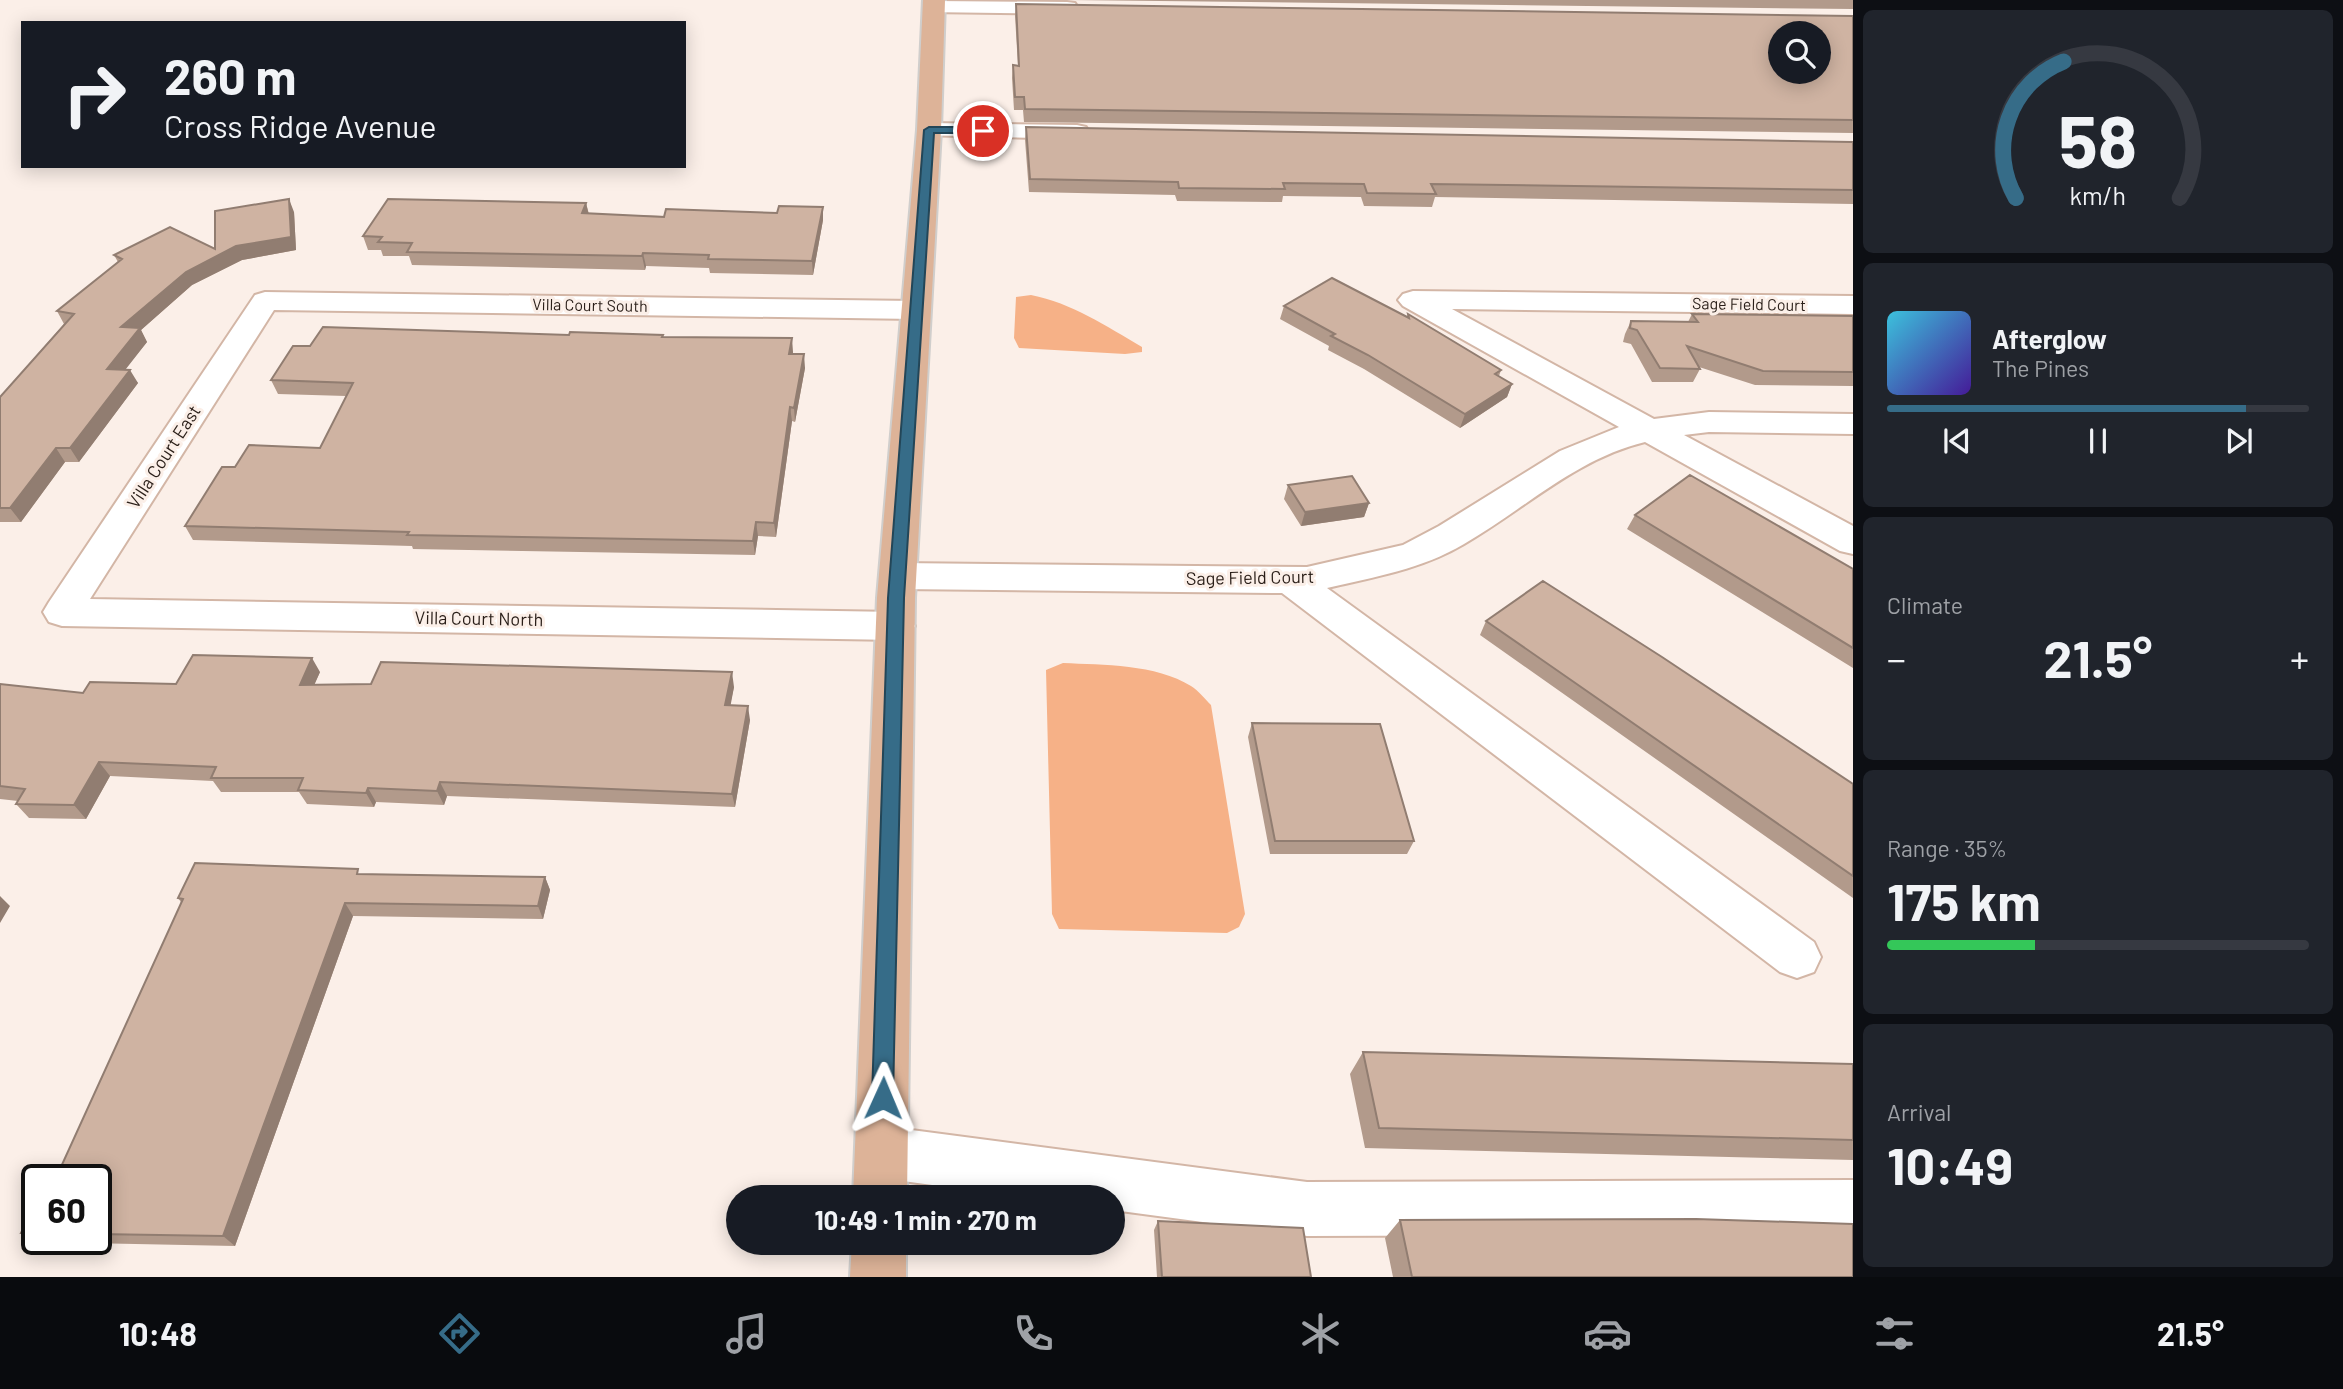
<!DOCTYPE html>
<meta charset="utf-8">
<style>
:root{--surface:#171b24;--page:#20242c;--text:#f1f3f6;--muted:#9ea1a6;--line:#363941;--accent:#366c88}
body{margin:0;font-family:Barlow,sans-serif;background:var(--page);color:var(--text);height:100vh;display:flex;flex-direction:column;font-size:26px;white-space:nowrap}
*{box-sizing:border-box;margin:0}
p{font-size:23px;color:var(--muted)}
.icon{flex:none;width:38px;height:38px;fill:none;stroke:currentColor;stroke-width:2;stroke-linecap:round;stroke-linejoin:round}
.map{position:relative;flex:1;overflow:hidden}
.panel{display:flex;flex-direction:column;gap:10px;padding:10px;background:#0d0f14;width:490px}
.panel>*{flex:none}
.guide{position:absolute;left:21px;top:21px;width:665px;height:147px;border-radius:0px;box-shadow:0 4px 18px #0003;background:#171b24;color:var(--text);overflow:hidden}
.controls{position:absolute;left:1768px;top:21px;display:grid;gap:14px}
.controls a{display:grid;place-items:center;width:63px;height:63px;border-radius:50%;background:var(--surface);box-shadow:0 4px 18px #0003;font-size:35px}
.speed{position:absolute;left:21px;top:1164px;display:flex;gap:14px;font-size:35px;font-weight:700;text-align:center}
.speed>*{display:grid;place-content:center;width:91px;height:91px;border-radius:50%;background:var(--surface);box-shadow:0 4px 18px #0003;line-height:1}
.speed .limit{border:4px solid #111;border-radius:10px;background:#fff;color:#111}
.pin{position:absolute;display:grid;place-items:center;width:60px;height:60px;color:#fff;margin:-30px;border:4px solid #fff;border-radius:50%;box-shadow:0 2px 7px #0007}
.me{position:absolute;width:77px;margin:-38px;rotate:1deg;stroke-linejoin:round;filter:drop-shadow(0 0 5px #0008)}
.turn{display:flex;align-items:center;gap:24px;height:147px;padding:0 28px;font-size:32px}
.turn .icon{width:91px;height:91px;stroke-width:2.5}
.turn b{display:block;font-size:49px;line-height:60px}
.big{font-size:52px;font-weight:700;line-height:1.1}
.panel .tile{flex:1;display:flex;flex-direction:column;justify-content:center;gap:10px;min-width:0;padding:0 24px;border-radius:10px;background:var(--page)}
.panel .dial{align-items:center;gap:0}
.dial svg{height:182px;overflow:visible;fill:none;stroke:var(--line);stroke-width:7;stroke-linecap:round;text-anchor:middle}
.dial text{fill:var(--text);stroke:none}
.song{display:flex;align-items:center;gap:21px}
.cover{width:84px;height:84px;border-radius:10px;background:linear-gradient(135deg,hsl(190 70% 55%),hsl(260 70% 35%))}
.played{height:7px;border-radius:4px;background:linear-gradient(90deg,var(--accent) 85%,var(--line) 85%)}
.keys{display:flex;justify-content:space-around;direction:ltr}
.heat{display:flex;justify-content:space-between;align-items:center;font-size:38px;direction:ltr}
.charge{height:10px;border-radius:5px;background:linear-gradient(90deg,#34c759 35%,var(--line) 0)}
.trip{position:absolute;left:726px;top:1185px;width:399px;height:70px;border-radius:35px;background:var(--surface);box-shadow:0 4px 18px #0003;font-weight:700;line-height:70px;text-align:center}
.dock{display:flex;height:112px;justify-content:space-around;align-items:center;background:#090b0e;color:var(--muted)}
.dock .icon{width:49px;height:49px}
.dock .active{color:var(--accent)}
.dock b{font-size:32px;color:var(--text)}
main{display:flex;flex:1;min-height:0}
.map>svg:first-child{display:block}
.water{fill:#f6b187}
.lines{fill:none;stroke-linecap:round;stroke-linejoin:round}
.minor-casing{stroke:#d3b6a6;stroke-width:4}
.major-casing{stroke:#d0cecc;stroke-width:4}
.minor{fill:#fff;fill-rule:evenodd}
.major{fill:#ddb398;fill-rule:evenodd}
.wall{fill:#b29a8b}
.shaded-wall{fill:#917d71}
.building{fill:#cfb3a2;stroke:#917d71;stroke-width:2;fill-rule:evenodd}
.route{fill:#366c88;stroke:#234658;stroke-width:2}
.labels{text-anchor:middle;stroke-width:6;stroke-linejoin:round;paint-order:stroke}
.far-street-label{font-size:16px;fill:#291e18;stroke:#fbefe8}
.street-label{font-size:18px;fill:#291e18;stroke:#fbefe8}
</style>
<main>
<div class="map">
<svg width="1853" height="1277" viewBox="0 0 1853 1277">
<rect width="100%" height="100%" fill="#fbefe8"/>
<path class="water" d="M 1031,295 C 1072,303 1106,326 1142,347 L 1142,352 L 1125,354 L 1019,348 L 1014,338 L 1016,297 Z
M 1063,663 C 1103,665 1156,664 1191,686 C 1199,691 1205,699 1211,705 L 1245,914 L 1239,927 L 1227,933 L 1059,929 L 1052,914 L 1046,670 Z"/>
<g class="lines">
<g class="minor-casing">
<path id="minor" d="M 934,1 L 1067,2 L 1075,3 L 1078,8 L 1075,13 L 1067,14 L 926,12 L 923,7 L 926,2 Z
M 929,123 L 1077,125 L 1086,127 L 1089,132 L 1086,137 L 1077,139 L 920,135 L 917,130 L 920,125 Z
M 1413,291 L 1853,296 L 1853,314 L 1452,309 L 1654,419 L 1709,412 L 1853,414 L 1853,434 L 1709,432 L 1684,435 L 1853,526 L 1853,554 L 1840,551 L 1645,442 C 1577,458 1523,510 1464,544 C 1422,569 1375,577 1327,588 L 1814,942 L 1821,957 L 1814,972 L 1797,978 L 1780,972 L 1282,593 L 898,589 L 885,585 L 880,576 L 885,567 L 898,563 L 1307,567 L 1403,545 L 1439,526 L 1560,451 L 1619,427 L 1403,306 L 1398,300 L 1403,294 Z
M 265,292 L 915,301 L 925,304 L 930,310 L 925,316 L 915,319 L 274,310 L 90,599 L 896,612 L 909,616 L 915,626 L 909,636 L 896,640 L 62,626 L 49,622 L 43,612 L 49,602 L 255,295 Z
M 881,1126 L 1307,1182 L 1853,1180 L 1853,1234 L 1307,1236 L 1113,1210 L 1113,1197 L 1019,1197 L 881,1178 L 862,1171 L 855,1152 L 862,1133 Z"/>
</g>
<g class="major-casing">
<path id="major" d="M 923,0 L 945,0 L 941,130 L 915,598 L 907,1197 L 853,1197 L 877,598 L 917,130 Z
M 852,1242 L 906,1242 L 906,1277 L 850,1277 Z"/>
</g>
<use href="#minor" class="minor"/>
<use href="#major" class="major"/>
</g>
<path class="wall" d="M 1070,0 L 1853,0 L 1853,9 Z
M 1016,4 L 1853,16 L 1853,133 L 1024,122 L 1023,110 L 1014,110 L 1012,78 L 1013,65 L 1018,66 L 1015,16 Z
M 1026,127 L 1853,142 L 1853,204 L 1435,197 L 1432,207 L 1364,206 L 1361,197 L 1283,196 L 1282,202 L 1177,201 L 1175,195 L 1029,192 L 1025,140 Z
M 586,203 L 589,214 L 823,220 L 813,275 L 710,273 L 709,268 L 646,266 L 645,270 L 412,265 L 409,256 L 383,256 L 381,250 L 368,250 L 363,236 Z
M 294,212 L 296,250 L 242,260 L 192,285 L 141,330 L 147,342 L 125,369 L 138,383 L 79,462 L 65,462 L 21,522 L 0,522 L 0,397 L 64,324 L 57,311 L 118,262 L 114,255 L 215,249 Z
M 1284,306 L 1407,317 L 1408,314 L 1501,370 L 1499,376 L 1512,384 L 1507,397 L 1460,428 L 1364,369 L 1328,350 L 1329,346 L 1280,319 Z
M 1692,314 L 1853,316 L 1853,386 L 1755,385 L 1699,367 L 1700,369 L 1693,382 L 1652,382 L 1631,344 L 1623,342 L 1625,334 L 1631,321 L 1688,322 Z
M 569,335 L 663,335 L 663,337 L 793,352 L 793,354 L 805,368 L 795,422 L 792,421 L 776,537 L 758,536 L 755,555 L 413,549 L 412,546 L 193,540 L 185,526 L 235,467 L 320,448 L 346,396 L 278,394 L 271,380 Z
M 1288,485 L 1369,503 L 1364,517 L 1301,526 L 1284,499 Z
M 1635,515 L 1853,569 L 1853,668 L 1627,529 Z
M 1486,621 L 1853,784 L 1853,898 L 1480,635 Z
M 320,672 L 314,685 L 734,687 L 730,705 L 750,720 L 735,807 L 447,796 L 444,805 L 376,802 L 374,807 L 307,804 L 299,792 L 221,792 L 213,781 L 110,776 L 86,819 L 29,818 L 16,804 L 18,801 L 0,799 L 0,684 L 83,693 Z
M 1252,723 L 1414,841 L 1407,854 L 1270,854 L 1248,737 Z
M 361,874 L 545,877 L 550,890 L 543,919 L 353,916 L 235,1246 L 36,1242 L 21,1233 L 37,1199 L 37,1239 L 96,1239 L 96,1180 L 181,902 L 178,898 Z
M 1363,1052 L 1853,1064 L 1853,1160 L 1365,1148 L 1350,1074 Z
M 1400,1220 L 1853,1277 L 1393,1277 L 1385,1238 Z
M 1158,1221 L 1311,1277 L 1157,1277 L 1154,1230 Z"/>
<path class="shaded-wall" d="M 289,199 L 294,212 L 296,250 L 242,260 L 192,285 L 141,330 L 147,342 L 115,383 L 107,369 L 121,327 L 186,272 Z
M 586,203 L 589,216 L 582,213 Z
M 823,207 L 823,220 L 813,275 L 812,261 Z
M 643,253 L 646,266 L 645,270 L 642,256 Z
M 792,338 L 793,352 L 790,368 L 789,354 Z
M 804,354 L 805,368 L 795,422 L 794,408 Z
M 130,370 L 138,383 L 79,462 L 70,448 Z
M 1512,384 L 1507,397 L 1460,428 L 1465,414 Z
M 790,407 L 792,421 L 776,537 L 774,523 Z
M 56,448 L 65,462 L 21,522 L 10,508 Z
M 1369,503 L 1364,517 L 1301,526 L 1305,512 Z
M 756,522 L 758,536 L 755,555 L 753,541 Z
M 312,658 L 320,672 L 308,699 L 300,685 Z
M 732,672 L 734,687 L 728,719 L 725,705 Z
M 748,706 L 750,720 L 735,807 L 732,794 Z
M 99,762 L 110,776 L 86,819 L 74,805 Z
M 440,782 L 447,796 L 444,805 L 437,791 Z
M 368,788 L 376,802 L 374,807 L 366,793 Z
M 545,877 L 550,890 L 543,919 L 538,906 Z
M 0,896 L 10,906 L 0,923 Z
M 345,903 L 353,916 L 235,1246 L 223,1236 Z"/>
<path class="building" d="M 1016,4 L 1853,16 L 1853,120 L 1025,109 L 1024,97 L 1015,97 L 1013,65 L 1019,66 ZM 1780,33 L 1818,33 L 1818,72 L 1780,72 Z
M 1026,127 L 1853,142 L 1853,190 L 1431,184 L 1436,194 L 1367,193 L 1364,184 L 1283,183 L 1285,189 L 1179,188 L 1178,182 L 1030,179 Z
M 289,199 L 291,237 L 236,246 L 186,272 L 121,327 L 140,328 L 107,369 L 130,370 L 70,448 L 56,448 L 10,508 L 0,508 L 0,397 L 74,314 L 57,311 L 122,259 L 114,255 L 170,227 L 215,249 L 215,211 Z
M 388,199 L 586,203 L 582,213 L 664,217 L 666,209 L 777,213 L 779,206 L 823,207 L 812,261 L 708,259 L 709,255 L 643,253 L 642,256 L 407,252 L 412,243 L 378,242 L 382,237 L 363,236 Z
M 1332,278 L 1409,318 L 1408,314 L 1501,370 L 1495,374 L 1512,384 L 1465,414 L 1368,355 L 1331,336 L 1335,334 L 1284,306 Z
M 1692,314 L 1853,316 L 1853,372 L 1763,371 L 1687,346 L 1700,369 L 1660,368 L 1637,330 L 1630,328 L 1631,321 L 1698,322 Z
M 323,327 L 569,335 L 570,332 L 663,335 L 662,337 L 792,338 L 789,354 L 804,354 L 794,408 L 790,407 L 774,523 L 756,522 L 753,541 L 407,535 L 409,532 L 185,526 L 222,467 L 235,467 L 249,445 L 320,448 L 353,383 L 271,380 L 293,346 L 310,346 Z
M 1690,475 L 1853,569 L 1853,648 L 1635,515 Z
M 1352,476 L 1369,503 L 1305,512 L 1288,485 Z
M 1543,581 L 1662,657 L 1853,784 L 1853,876 L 1486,621 Z
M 193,655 L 312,658 L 300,685 L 371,684 L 381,662 L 732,672 L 725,705 L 748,706 L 732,794 L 440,782 L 437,791 L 368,788 L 366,793 L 298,790 L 303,778 L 211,778 L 216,767 L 99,762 L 74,805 L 16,804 L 25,789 L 0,786 L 0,684 L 83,693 L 90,682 L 176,684 Z
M 1252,723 L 1380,724 L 1414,841 L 1275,841 Z
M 195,863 L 358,869 L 357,874 L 545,877 L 538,906 L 345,903 L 223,1236 L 96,1234 L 96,1180 L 55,1180 L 183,899 L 178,898 Z
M 1363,1052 L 1853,1064 L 1853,1140 L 1379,1128 Z
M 37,1199 L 37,1233 L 21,1233 Z
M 1696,1219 L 1853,1224 L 1853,1277 L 1412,1277 L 1400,1220 Z
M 1158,1221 L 1303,1228 L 1311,1277 L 1162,1277 Z"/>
<path class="route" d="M 983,127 L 987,128 L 987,133 L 934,133 L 904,598 L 893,1098 L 890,1105 L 883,1108 L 875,1105 L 872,1098 L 888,598 L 924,130 L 929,127 Z"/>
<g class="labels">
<g class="far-street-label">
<text transform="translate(1749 304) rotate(1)" y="6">Sage Field Court</text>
<text transform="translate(590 305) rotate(1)" y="6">Villa Court South</text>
</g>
<g class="street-label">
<text transform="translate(164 457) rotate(-57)" y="6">Villa Court East</text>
<text transform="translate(1250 578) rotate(-1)" y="6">Sage Field Court</text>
<text transform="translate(479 619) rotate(1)" y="6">Villa Court North</text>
</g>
</g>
</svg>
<div class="controls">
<a><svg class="icon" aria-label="search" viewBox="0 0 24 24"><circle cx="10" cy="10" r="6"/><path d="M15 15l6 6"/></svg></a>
</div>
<div class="speed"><div class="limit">60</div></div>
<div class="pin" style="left:983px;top:131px;background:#d93025"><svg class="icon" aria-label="arrive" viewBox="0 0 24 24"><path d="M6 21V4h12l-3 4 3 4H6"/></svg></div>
<svg class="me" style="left:883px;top:1098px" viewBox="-20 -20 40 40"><path d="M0-17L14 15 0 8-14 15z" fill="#366c88" stroke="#fff" stroke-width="4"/></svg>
<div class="trip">10:49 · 1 min · 270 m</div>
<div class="guide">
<div class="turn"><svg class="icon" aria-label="right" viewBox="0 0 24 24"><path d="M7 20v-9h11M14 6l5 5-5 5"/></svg><div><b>260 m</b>Cross Ridge Avenue</div></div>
</div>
</div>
<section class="panel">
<div class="tile dial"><svg viewBox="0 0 100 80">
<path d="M14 69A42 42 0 1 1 86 69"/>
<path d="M14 69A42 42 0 0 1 35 9" stroke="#366c88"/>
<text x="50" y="56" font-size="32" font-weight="700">58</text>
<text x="50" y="72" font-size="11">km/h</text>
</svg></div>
<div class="tile">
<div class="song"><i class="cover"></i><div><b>Afterglow</b><p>The Pines</p></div></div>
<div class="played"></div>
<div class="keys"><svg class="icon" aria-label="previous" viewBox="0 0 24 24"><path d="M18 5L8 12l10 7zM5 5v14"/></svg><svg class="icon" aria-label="pause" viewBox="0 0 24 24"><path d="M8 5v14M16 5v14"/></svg><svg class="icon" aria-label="next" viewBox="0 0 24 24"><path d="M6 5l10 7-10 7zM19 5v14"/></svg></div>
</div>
<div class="tile"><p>Climate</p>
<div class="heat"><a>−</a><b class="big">21.5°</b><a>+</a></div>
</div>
<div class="tile"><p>Range · 35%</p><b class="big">175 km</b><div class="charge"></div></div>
<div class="tile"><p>Arrival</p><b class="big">10:49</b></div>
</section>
</main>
<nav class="dock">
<b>10:48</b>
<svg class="icon active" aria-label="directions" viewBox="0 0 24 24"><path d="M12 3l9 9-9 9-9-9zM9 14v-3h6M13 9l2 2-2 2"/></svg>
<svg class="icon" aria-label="music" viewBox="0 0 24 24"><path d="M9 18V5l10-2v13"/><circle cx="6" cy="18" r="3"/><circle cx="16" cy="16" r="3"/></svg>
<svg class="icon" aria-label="phone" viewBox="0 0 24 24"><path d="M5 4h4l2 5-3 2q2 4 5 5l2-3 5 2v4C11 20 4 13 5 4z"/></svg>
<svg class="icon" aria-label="climate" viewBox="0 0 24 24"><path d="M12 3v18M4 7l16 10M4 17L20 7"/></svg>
<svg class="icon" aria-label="car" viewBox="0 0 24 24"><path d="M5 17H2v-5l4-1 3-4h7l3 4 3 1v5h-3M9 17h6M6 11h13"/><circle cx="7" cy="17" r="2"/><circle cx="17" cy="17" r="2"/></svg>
<svg class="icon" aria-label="filters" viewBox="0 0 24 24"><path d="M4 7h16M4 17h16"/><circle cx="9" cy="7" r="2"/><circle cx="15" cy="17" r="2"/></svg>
<b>21.5°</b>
</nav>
